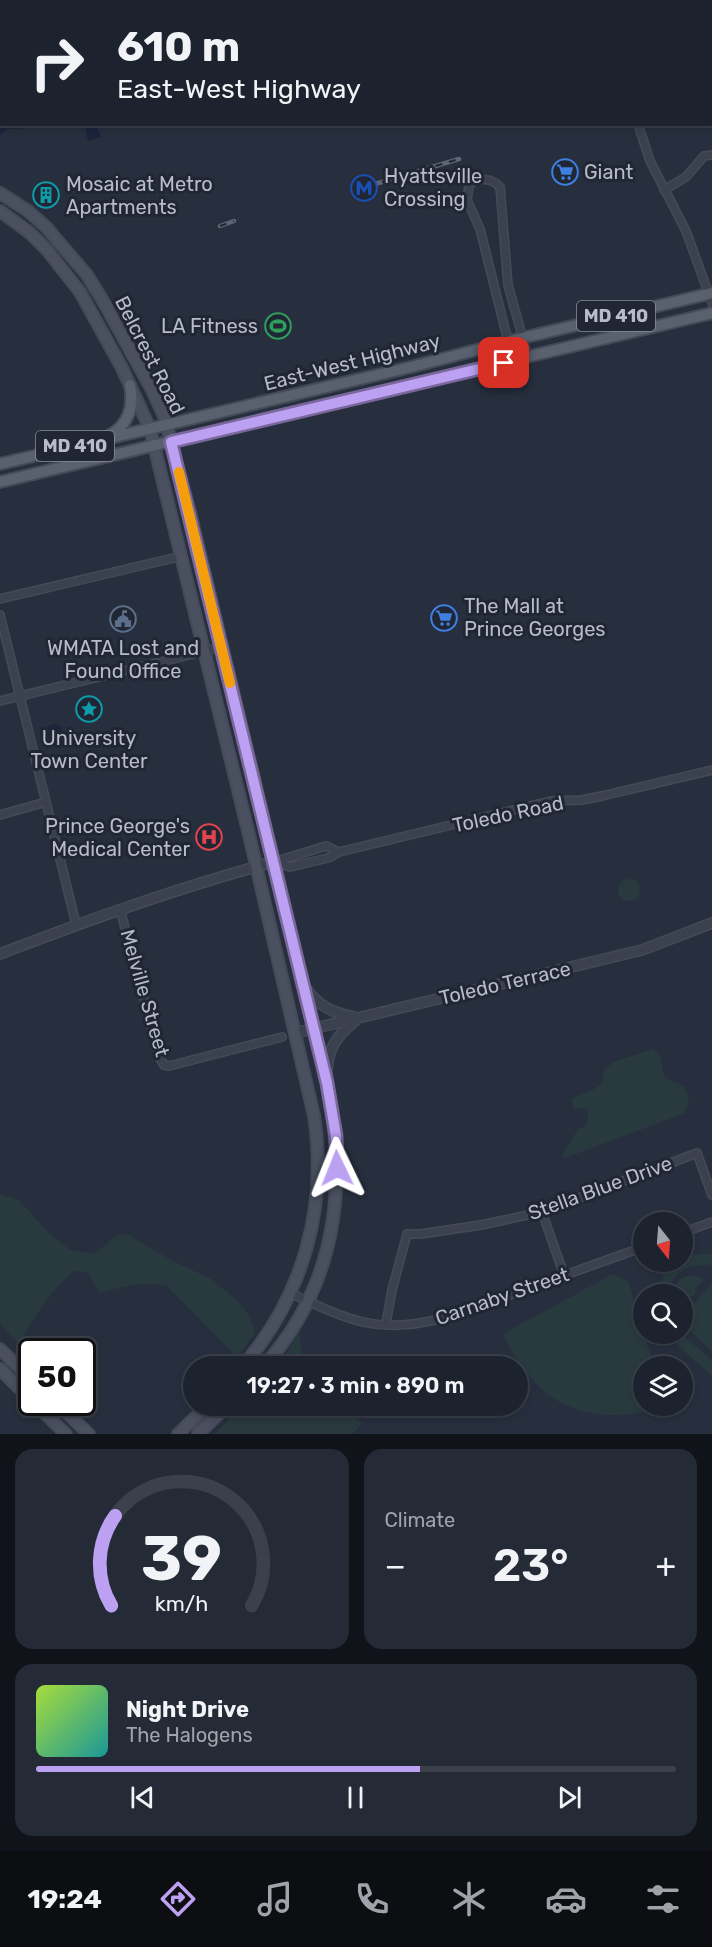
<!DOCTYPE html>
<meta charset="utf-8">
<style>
:root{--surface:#1d232e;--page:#252b36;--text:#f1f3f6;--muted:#a0a4aa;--line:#3b404a;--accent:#bca0f2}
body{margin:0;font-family:Rubik,sans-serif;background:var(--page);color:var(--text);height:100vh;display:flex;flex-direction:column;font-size:22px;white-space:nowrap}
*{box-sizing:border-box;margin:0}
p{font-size:20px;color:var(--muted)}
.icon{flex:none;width:33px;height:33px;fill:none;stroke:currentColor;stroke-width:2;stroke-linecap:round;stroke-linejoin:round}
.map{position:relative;height:1434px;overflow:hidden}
.sheet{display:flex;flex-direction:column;gap:15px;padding:15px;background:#101319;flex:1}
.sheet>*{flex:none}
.banner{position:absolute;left:0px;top:0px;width:712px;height:126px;box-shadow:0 3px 9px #0003,0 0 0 2px var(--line);background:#1d232e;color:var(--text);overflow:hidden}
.needle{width:39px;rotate:163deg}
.controls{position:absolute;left:633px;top:1212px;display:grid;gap:12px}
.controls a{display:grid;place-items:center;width:60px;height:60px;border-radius:50%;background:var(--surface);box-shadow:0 3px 9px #0003,0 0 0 2px var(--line);font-size:30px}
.speed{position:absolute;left:18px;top:1338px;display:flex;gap:12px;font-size:30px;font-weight:700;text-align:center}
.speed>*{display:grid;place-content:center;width:78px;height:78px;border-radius:50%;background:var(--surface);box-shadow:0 3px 9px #0003,0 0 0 2px var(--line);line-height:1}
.speed .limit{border:3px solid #111;border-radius:9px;background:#fff;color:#111}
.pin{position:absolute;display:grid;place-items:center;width:51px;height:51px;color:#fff;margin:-26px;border-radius:12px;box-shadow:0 3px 9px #0006}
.me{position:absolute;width:66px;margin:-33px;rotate:358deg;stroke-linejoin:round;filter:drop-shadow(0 0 4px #0008)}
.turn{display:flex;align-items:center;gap:21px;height:126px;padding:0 18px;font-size:27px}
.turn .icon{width:78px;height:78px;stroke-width:2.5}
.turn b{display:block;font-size:42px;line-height:51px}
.big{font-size:45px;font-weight:600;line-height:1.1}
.sheet .widget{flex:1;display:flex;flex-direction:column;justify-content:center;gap:9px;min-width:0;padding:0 21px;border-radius:18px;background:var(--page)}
.sheet .dial{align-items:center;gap:0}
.dial svg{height:156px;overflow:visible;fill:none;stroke:var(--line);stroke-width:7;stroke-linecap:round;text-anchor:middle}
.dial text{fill:var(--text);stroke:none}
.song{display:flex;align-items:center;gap:18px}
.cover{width:72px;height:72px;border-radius:9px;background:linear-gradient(135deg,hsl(80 70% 55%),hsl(180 70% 35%))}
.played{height:6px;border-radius:3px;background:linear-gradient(90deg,var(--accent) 60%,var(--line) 60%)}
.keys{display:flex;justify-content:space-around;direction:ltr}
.heat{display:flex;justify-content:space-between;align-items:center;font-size:33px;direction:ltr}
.sheet .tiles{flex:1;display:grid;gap:15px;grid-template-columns:1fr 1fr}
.widget:last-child{grid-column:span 2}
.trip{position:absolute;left:183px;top:1356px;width:345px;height:60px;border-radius:30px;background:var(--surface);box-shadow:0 3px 9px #0003,0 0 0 2px var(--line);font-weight:600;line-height:60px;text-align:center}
.tab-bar{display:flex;height:96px;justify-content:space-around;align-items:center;background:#0c0e12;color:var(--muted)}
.tab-bar .icon{width:42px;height:42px}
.tab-bar .on{color:var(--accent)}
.tab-bar b{font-size:27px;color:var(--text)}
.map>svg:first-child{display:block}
.green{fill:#293a3f}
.water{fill:#1b253b}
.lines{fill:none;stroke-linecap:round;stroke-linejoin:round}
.minor-casing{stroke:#444a57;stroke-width:10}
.tertiary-casing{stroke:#444a57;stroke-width:12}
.secondary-casing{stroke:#444a57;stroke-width:14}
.primary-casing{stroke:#444a57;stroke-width:14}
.minor{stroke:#3b414e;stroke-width:7}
.tertiary{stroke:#3b414e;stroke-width:9}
.secondary{stroke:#4a5060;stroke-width:10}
.primary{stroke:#59606e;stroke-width:10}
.rail-casing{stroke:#5e6574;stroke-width:4.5}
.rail{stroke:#202633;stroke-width:2;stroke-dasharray:7;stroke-linecap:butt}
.route-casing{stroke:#7a689d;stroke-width:15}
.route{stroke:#bca0f2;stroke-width:10}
.slow{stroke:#f59e0b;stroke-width:10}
.labels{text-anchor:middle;stroke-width:6;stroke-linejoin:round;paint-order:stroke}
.shield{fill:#202633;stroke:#8a8f9b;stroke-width:1.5}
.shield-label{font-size:18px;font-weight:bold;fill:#b7bcc8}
.poi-label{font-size:20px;fill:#b7bcc8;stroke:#202633;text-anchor:start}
.street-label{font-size:20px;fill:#b7bcc8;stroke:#202633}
</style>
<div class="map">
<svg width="712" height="1434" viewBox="0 0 712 1434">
<rect width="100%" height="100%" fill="#272f3e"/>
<path class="green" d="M618 890a11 11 0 1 1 22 0a11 11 0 1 1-22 0Z
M 653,1049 L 661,1058 L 664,1078 L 684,1086 L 689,1101 L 685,1113 L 562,1159 L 566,1148 L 579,1128 L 585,1127 L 589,1114 L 586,1109 L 573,1108 L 572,1098 L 591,1091 L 602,1084 L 604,1070 L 614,1062 Z
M 0,1194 L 19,1200 L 48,1232 L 70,1250 L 94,1254 L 116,1236 L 127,1234 L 173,1261 L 211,1279 L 239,1302 L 251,1319 L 255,1333 L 237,1357 L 167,1286 C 145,1280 120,1287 99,1293 L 89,1273 L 73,1271 C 50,1293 33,1316 20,1345 L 0,1324 Z
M 696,1254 L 712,1254 L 712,1265 C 690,1262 672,1273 666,1294 L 656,1294 C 662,1271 676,1263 696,1254 Z
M 613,1274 L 628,1281 L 654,1366 L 644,1366 L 644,1406 L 665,1406 C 589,1430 536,1406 503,1334 Z
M 692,1275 L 704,1279 L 694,1290 L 696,1292 L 692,1297 L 690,1296 L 683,1304 L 682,1294 L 674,1294 C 674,1283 681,1276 692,1275 Z
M 712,1283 L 712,1351 L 683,1325 L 682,1317 Z
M 299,1332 L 303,1366 L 278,1366 Z
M 665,1334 L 681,1334 L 712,1360 L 712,1376 Z
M 242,1406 L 343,1406 L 362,1423 L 352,1434 L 215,1434 Z"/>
<path class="water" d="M 0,111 L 2,124 L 24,125 L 24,128 L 8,129 L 0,135 Z
M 85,125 L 96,125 L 101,137 L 88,141 Z
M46 732a8 8 0 1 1 16 0a8 8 0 1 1-16 0Z"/>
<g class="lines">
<g class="minor-casing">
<path id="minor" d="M 410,0 L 410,2
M 111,2 L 112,0
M 238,2 L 239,0
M 0,36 L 2,36
M 711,85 L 712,85
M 638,124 L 650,161 L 686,231 L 712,303
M 664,190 L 686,177 L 704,156 L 712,155
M 513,361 L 480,229 L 467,200 L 469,185 C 479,177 492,178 500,187 L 508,285 L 528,357
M 0,599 L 182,556
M 0,615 L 76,924
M 0,701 L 222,647
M 0,815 L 46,802
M 273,862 L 290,867 L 328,858 L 339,852 L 551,801 L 582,800 L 602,796 L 712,770
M 274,862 L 326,846 L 339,852
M 120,909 L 160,1059 L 164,1065 L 169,1066 L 282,1037
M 542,1212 L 564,1275
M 682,1233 L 712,1222
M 290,1293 C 314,1304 338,1316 363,1322 C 421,1335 478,1306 531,1287 C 569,1274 606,1260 644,1247
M 386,1324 L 392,1290 L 407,1234 L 421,1234 L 481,1225 L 542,1212 L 697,1153 L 712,1195"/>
</g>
<g class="tertiary-casing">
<path id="tertiary" d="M 0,954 C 90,919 180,887 273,862
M 306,988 C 317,1006 334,1013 354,1017
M 295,1033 L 642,950 L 712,923
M 327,1075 C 327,1050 336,1036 355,1021"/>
</g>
<g class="secondary-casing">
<path id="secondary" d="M 0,193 L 28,211 L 46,227 L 87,275 L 103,301 L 153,392 L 164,416 L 190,512 L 327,1083 C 348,1186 337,1285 264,1366
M 0,211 L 30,233 L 47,250 L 80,292 L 122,368 L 150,429 L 250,839 L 314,1116 C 328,1207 303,1296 243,1366
M 0,1349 L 32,1380
M 0,1369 L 32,1401
M 33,1402 L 66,1434
M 55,1402 L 89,1434
M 178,1434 L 207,1406
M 198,1434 L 227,1406"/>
</g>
<g class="primary-casing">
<path id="primary" d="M 107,437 C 129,425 134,408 130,385
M 0,464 L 411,367 L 522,338 L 712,293
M 0,482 L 712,313"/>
</g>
<use href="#minor" class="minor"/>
<use href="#tertiary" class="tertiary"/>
<use href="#secondary" class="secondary"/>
<use href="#primary" class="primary"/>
<g class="rail-casing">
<path id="rail" d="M 355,190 L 459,159
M 220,226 L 234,221"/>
</g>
<use href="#rail" class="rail"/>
</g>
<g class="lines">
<g class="route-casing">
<path id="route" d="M 337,1168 L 336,1136 L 327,1083 L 171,442 L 504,363"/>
</g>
<use href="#route" class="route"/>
<path class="slow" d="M 179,472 L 230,683"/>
</g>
<defs>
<g id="supermarket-ring" transform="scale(1.35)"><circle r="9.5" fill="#202633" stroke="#3f7fe0" stroke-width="1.5"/><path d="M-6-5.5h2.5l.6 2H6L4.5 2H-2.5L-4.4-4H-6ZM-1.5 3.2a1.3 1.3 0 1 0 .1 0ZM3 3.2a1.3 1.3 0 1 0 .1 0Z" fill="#3f7fe0"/></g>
<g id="metro-ring" transform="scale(1.35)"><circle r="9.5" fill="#202633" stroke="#1a4fb4" stroke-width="1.5"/><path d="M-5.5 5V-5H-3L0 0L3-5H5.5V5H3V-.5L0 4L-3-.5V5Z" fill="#1a4fb4"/></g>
<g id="building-ring" transform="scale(1.35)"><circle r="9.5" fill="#202633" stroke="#0f9aa8" stroke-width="1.5"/><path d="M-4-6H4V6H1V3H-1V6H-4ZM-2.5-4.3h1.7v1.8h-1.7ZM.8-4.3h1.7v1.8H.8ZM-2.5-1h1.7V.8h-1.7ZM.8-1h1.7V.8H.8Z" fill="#0f9aa8"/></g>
<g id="stadium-ring" transform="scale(1.35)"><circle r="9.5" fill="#202633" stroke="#2e9e5b" stroke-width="1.5"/><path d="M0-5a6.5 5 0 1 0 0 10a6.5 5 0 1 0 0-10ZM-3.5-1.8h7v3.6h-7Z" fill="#2e9e5b"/></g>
<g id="civic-ring" transform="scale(1.35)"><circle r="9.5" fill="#202633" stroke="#5c6f8a" stroke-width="1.5"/><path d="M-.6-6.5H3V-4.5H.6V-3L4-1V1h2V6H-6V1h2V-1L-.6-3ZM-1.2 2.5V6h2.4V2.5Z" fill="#5c6f8a"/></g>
<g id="sight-ring" transform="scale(1.35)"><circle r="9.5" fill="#202633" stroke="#0f9aa8" stroke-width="1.5"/><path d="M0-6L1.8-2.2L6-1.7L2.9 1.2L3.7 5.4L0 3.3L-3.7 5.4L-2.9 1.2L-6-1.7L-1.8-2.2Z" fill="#0f9aa8"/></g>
<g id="hospital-ring" transform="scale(1.35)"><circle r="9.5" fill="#202633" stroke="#e0444e" stroke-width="1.5"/><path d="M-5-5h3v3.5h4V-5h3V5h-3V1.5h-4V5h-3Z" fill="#e0444e"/></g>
</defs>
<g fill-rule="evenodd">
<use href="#supermarket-ring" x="565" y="172"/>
<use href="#metro-ring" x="364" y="188"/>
<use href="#building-ring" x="46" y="195"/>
<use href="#stadium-ring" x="278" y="326"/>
<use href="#supermarket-ring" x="444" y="618"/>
<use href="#civic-ring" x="123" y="619"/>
<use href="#sight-ring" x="89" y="709"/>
<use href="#hospital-ring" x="209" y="837"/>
</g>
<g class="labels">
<g class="shield">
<rect x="577" y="301" width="78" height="30" rx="4.5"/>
<rect x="36" y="431" width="78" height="30" rx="4.5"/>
</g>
<g class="shield-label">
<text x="616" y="322">MD 410</text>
<text x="75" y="452">MD 410</text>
</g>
<g class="poi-label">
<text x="584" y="179">Giant</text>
<text x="384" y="183">Hyattsville<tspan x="384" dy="23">Crossing</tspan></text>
<text x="66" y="191">Mosaic at Metro<tspan x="66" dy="23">Apartments</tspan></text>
<text x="258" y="333" text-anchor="end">LA Fitness</text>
<text x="464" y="613">The Mall at<tspan x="464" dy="23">Prince Georges</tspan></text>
<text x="123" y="655" text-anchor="middle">WMATA Lost and<tspan x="123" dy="23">Found Office</tspan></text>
<text x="89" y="745" text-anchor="middle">University<tspan x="89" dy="23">Town Center</tspan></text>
<text x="190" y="833" text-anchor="end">Prince George's<tspan x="190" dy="23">Medical Center</tspan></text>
</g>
<g class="street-label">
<text transform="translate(150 355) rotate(63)" y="7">Belcrest Road</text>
<text transform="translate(352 362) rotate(-14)" y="7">East-West Highway</text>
<text transform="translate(508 814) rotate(-12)" y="7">Toledo Road</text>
<text transform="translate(505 983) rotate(-13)" y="7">Toledo Terrace</text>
<text transform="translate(145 993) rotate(74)" y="7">Melville Street</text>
<text transform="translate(600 1188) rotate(-20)" y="7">Stella Blue Drive</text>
<text transform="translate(502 1296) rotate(-19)" y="7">Carnaby Street</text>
</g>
</g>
</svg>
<div class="controls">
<a><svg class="needle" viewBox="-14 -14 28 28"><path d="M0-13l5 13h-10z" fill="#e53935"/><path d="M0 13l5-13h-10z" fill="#a0a4aa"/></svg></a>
<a><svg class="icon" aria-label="search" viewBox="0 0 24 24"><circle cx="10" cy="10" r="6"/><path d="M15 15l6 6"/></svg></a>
<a><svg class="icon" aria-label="layers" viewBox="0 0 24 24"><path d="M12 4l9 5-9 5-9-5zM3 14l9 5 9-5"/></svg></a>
</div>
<div class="speed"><div class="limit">50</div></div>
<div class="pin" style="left:504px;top:363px;background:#d93025"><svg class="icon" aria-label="arrive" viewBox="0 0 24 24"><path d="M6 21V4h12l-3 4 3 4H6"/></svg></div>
<svg class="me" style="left:337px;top:1168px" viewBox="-20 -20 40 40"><path d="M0-17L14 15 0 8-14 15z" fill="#bca0f2" stroke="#fff" stroke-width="4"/></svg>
<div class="trip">19:27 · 3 min · 890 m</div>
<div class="banner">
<div class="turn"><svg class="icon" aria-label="right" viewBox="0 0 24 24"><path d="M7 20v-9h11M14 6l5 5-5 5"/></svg><div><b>610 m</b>East-West Highway</div></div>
</div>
</div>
<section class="sheet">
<div class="tiles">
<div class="widget dial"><svg viewBox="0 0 100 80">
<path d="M14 69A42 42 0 1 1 86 69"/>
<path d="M14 69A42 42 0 0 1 16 23" stroke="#bca0f2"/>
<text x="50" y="56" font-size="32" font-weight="700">39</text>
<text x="50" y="72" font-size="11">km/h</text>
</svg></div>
<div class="widget"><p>Climate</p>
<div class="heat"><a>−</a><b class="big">23°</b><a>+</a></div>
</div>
<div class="widget">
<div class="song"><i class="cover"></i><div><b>Night Drive</b><p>The Halogens</p></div></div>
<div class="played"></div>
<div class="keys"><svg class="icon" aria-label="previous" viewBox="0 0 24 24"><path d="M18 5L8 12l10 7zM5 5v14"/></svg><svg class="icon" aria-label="pause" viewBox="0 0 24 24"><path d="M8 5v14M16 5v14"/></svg><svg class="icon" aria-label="next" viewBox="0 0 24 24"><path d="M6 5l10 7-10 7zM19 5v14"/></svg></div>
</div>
</div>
</section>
<nav class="tab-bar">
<b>19:24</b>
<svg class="icon on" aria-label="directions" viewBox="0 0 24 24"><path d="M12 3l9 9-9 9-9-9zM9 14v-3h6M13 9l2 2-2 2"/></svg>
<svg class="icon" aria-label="music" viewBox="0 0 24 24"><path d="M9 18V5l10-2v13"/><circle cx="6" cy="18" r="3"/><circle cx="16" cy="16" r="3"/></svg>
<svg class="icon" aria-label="phone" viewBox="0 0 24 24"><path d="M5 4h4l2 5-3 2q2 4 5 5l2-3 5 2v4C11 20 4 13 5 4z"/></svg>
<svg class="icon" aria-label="climate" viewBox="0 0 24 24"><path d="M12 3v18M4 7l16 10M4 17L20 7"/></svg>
<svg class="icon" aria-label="car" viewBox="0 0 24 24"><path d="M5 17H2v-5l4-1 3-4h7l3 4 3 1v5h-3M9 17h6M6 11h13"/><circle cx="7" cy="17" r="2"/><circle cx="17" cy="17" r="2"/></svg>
<svg class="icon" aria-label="filters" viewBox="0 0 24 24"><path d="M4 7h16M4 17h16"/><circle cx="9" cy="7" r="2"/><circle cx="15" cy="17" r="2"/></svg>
</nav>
